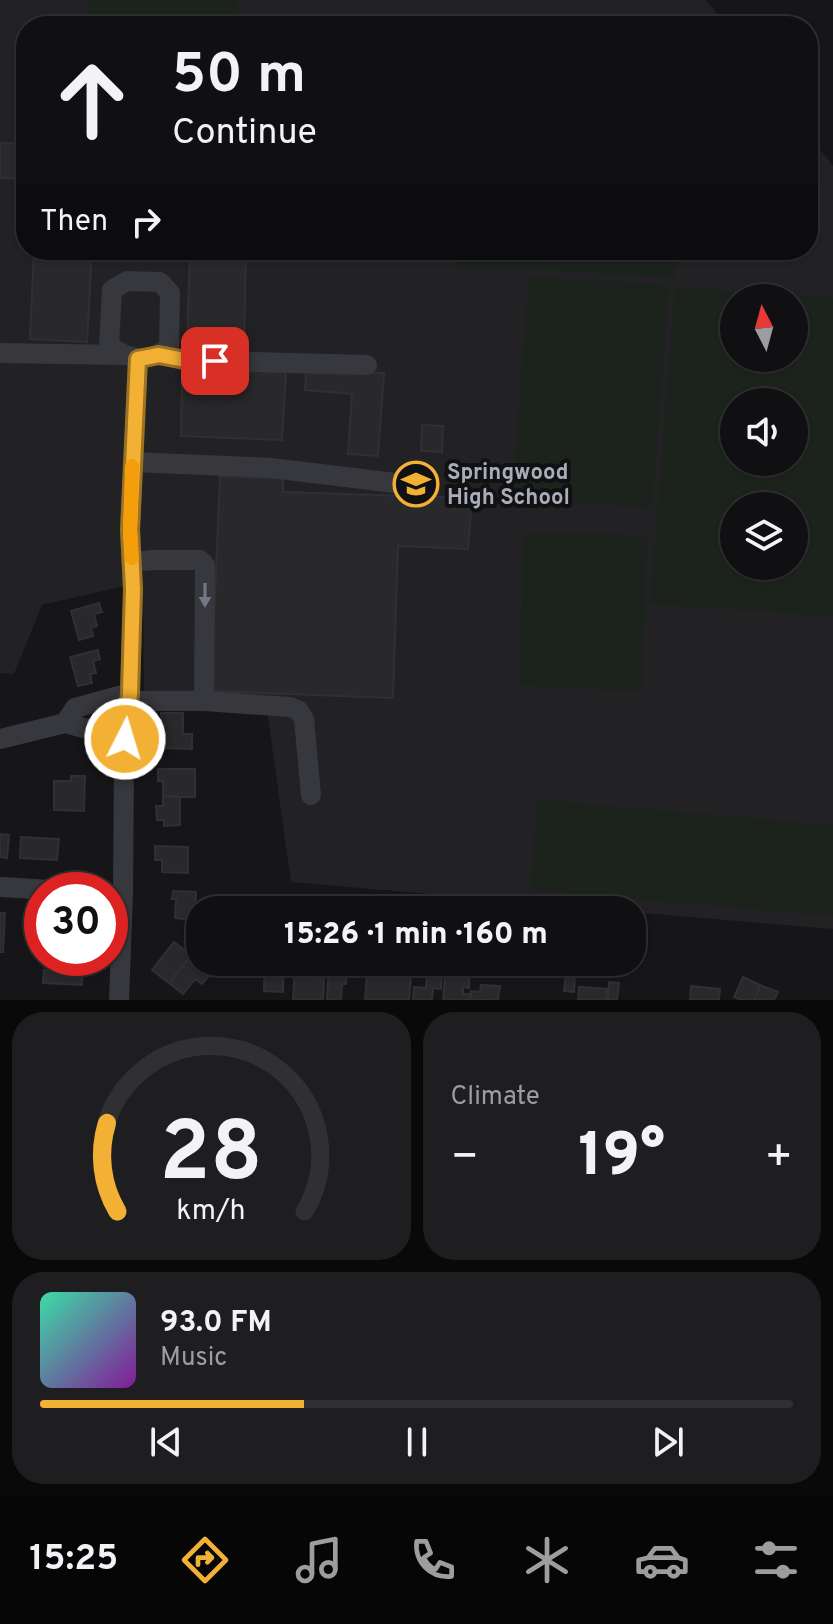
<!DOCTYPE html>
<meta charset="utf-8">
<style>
:root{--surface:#101012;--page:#1e1e20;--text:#f1f3f6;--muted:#9c9d9f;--line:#303032;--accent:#f2b134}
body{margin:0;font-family:Overpass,sans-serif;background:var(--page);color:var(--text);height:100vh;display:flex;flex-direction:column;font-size:30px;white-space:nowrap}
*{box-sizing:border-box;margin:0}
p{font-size:26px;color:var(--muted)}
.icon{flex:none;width:44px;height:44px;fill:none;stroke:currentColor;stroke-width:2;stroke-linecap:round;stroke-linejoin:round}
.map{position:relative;height:1000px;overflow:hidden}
.details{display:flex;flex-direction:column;gap:12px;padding:12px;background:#09090a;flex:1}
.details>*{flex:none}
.banner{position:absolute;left:16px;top:16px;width:802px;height:244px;border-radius:32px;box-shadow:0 2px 6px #0004,0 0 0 2px var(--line);background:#101012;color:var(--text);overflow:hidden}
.needle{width:52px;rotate:354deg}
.buttons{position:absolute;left:720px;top:284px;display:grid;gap:16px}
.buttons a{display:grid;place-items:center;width:88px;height:88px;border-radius:50%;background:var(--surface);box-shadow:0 2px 6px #0004,0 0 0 2px var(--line);font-size:40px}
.speed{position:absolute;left:24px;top:872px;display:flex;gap:16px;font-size:40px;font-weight:700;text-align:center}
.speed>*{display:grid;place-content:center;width:104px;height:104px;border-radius:50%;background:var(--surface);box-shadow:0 2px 6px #0004,0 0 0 2px var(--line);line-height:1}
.speed .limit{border:12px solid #d22;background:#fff;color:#111}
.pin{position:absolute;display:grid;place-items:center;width:68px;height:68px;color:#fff;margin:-34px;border-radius:16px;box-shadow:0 4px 12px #0006}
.me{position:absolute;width:88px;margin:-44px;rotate:5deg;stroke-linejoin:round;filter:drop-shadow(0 0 6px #0008)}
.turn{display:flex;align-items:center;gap:28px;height:168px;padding:0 24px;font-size:36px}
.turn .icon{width:104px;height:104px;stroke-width:2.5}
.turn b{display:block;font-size:56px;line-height:68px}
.then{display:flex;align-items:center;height:76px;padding:0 24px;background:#0003;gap:16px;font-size:30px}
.big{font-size:60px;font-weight:800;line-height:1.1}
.details .widget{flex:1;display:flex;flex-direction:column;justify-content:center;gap:12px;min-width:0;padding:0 28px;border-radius:32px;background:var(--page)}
.details .dial{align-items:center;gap:0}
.dial svg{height:208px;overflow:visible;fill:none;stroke:var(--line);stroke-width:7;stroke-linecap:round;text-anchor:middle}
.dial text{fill:var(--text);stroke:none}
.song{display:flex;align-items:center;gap:24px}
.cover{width:96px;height:96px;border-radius:12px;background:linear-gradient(135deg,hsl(160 70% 55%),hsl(290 70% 35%))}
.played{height:8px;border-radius:4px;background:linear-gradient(90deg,var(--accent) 35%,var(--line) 35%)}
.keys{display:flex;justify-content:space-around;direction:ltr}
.heat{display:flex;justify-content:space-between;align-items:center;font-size:44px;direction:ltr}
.details .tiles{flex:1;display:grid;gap:12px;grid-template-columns:1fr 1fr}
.widget:last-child{grid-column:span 2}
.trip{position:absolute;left:186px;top:896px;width:460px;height:80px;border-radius:32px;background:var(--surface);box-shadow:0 2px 6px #0004,0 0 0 2px var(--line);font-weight:800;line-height:80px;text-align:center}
.tab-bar{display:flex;height:128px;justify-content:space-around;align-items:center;background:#060607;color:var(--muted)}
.tab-bar .icon{width:56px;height:56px}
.tab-bar .active{color:var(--accent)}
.tab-bar b{font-size:36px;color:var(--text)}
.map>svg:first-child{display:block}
.built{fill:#222225;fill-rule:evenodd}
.green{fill:#1c231d;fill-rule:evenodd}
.building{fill:#29292c;stroke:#303034;stroke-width:2}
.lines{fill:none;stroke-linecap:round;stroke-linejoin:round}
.minor{stroke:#37383d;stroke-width:20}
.oneway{fill:#757881}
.route-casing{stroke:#9d7322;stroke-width:20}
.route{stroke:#f2b134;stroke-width:14}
.slow{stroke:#f59e0b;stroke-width:14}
.labels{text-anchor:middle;stroke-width:8;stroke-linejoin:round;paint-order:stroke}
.poi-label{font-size:22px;font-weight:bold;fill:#a8adb8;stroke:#111113;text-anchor:start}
</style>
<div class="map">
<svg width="833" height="1000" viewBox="0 0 833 1000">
<rect width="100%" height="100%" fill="#161618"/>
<path class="built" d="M 0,0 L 706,0 L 727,26 L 26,26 L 26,250 L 808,250 L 808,134 L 833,166 L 833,929 L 632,912 L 632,910 L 613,910 L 291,882 L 267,710 L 144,701 L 143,592 L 120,587 L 42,605 L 14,674 L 0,673 ZM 734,298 L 794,298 L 794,358 L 734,358 ZM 734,402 L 794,402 L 794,462 L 734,462 ZM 734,506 L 794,506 L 794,566 L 734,566 Z"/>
<path class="green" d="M 87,0 L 238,0 L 237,23 L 87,18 Z
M 457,250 L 677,250 L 676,278 L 457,266 Z
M 529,276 L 669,285 L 652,509 L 512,497 Z
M 675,287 L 833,298 L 833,616 L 650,604 ZM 734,298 L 794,298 L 794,358 L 734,358 ZM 734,402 L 794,402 L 794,462 L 734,462 ZM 734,506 L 794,506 L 794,566 L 734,566 Z
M 524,532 L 647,535 L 642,692 L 520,685 Z
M 538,800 L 833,825 L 833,916 L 530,890 Z"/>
<path class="building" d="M 0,143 L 26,144 L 26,179 L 0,178 Z
M 34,250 L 92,250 L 87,342 L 30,339 Z
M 190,250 L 246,250 L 244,347 L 187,346 Z
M 182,368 L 286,372 L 282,440 L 181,436 Z
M 306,370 L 384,373 L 378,456 L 348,454 L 352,394 L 305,390 Z
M 422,425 L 443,426 L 442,452 L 421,451 Z
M 220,476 L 283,478 L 283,492 L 472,498 L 468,549 L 398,546 L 393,698 L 211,691 Z
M 99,603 L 102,612 L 94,614 L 97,626 L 91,628 L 93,636 L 79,640 L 71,611 Z
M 98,650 L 100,659 L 93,661 L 96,673 L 90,674 L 92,683 L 78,686 L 70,657 Z
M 161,713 L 183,713 L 183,734 L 192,734 L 192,749 L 161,748 Z
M 158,769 L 195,769 L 195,797 L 163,796 L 163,781 L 158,781 Z
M 71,776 L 85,776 L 84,811 L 54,810 L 54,781 L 71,781 Z
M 163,796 L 180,797 L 180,825 L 164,826 L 164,820 L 157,820 L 156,806 L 163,806 Z
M 0,834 L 9,835 L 7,858 L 0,857 Z
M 21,837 L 59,839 L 57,860 L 20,858 Z
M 155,846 L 188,847 L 188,873 L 162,872 L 162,860 L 155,860 Z
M 173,891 L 196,892 L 195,920 L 175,918 L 176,899 L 172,899 Z
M 0,913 L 5,913 L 3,952 L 0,952 Z
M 174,942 L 191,955 L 169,983 L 152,970 Z
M 191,955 L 212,972 L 202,984 L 195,979 L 183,994 L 169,983 Z
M 51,958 L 83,958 L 82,985 L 43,983 L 44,970 L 50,971 Z
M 250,962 L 284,962 L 283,992 L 264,991 L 265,963 Z
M 329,962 L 355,962 L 355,968 L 347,968 L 346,984 L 342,984 L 341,1000 L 327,999 Z
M 295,965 L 315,966 L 314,978 L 324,978 L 323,1000 L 293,1000 Z
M 446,965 L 470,967 L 469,988 L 463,987 L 463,994 L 470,994 L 469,1000 L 443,1000 Z
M 427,967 L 442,968 L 441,989 L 433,988 L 432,1000 L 413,1000 L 414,987 L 426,988 Z
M 367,973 L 411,976 L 409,1000 L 365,1000 Z
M 566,973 L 575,974 L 574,992 L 564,991 Z
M 743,977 L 760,985 L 754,1000 L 741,1000 L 734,997 Z
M 609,982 L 619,983 L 617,1000 L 608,1000 Z
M 481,985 L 500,986 L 498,1000 L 471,1000 L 471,991 L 480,992 Z
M 760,985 L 778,992 L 774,1000 L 754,1000 Z
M 691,986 L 720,989 L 719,1000 L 690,1000 Z
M 579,987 L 607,989 L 606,1000 L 578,1000 Z"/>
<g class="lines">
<path class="minor" d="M 127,281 L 160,282 L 170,293 L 169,347 C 148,364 130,360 109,346 L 112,290 Z
M 1,353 L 123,355
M 159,355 L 185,360 L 367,365
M 133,462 L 271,468 L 395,483
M 132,562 L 153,560 L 200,560 L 205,565 L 204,701
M 128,701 L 204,701 L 290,707 L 298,710 L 304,719 L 311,795
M 65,723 L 125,739
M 0,739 L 65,723 L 75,708 L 130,693
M 0,887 L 51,890
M 119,1000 L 123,894 L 124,761 L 130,693 L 133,589 L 130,530 L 138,359"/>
</g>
<defs><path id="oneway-solid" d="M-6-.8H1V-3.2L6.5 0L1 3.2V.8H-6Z" transform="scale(2)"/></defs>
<use class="oneway" href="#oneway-solid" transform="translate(205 595) rotate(90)"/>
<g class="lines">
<g class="route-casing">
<path id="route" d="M 125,739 L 130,693 L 133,589 L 130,530 L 138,359 L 159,355 L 185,360 L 215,361"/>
</g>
<use href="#route" class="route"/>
<path class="slow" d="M 132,558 L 130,530 L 132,466"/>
</g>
<defs>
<g id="school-ring" transform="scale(2.3)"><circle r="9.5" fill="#111113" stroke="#f2b134" stroke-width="1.5"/><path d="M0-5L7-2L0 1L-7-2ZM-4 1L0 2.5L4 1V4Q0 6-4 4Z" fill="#f2b134"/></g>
</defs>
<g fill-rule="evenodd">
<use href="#school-ring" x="416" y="484"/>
</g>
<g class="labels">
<g class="poi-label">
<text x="447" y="479">Springwood<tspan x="447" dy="25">High School</tspan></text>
</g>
</g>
</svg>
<div class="buttons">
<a><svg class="needle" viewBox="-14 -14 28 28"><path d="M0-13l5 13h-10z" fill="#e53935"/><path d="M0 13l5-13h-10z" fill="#9c9d9f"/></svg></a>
<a><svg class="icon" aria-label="sound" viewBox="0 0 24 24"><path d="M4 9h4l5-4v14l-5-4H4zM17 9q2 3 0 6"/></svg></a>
<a><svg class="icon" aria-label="layers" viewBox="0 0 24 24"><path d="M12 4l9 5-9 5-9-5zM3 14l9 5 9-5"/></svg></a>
</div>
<div class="speed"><div class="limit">30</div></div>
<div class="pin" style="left:215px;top:361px;background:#d93025"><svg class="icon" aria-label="arrive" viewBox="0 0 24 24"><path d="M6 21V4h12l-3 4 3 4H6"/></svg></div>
<svg class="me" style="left:125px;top:739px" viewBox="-20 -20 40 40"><circle r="17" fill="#f2b134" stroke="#fff" stroke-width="3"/><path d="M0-11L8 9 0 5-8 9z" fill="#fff"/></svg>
<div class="trip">15:26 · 1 min · 160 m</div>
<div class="banner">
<div class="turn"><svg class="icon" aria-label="ahead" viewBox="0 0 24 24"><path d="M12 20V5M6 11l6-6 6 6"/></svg><div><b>50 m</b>Continue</div></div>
<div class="then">Then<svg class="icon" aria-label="right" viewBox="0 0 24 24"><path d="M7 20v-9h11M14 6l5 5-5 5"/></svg></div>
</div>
</div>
<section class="details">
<div class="tiles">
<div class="widget dial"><svg viewBox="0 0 100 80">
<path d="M14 69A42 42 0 1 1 86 69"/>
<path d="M14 69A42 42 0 0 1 10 35" stroke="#f2b134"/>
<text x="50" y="56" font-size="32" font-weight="700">28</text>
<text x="50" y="72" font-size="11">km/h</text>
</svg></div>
<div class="widget"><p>Climate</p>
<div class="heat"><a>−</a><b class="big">19°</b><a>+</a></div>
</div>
<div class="widget">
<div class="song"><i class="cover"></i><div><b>93.0 FM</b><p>Music</p></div></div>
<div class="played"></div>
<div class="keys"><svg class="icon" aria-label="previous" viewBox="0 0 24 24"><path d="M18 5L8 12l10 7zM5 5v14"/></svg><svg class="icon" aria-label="pause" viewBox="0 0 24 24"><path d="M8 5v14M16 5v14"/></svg><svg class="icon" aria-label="next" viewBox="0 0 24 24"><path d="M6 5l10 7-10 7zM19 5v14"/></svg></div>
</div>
</div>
</section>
<nav class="tab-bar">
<b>15:25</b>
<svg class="icon active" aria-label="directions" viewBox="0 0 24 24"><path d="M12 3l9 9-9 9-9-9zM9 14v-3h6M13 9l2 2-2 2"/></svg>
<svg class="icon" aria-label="music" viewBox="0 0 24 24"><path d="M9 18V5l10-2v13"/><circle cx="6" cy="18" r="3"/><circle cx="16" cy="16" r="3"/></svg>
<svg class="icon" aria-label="phone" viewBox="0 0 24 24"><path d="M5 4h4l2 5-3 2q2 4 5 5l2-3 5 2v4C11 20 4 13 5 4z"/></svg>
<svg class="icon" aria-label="climate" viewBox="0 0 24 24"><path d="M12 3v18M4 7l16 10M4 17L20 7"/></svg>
<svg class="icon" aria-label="car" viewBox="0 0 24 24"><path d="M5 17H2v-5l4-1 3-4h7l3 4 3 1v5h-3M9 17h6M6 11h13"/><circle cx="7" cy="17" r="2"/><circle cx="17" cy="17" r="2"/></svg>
<svg class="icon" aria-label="filters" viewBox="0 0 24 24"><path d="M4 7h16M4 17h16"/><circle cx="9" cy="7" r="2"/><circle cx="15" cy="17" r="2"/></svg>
</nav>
